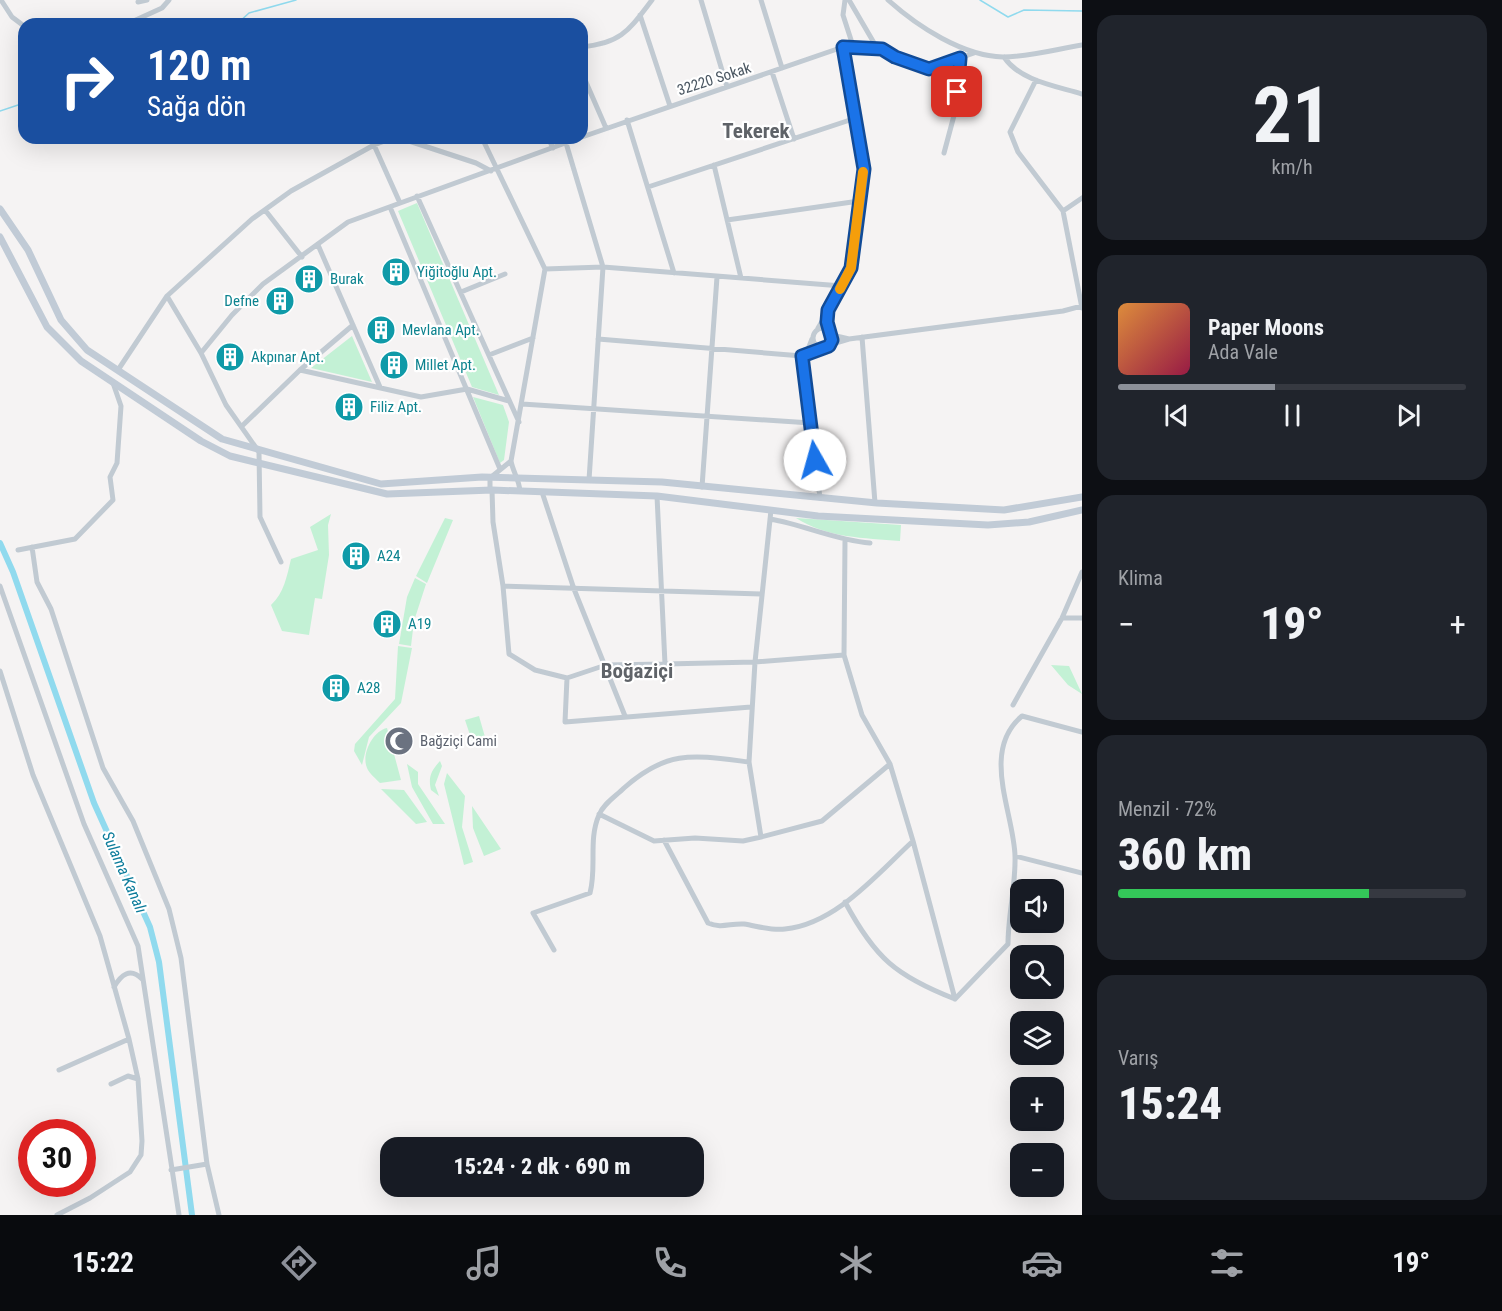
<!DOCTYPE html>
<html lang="tr">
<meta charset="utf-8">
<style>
:root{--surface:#171b24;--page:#20242c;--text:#f1f3f6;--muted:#9ea1a6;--line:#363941;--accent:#8c9099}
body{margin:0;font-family:"Roboto Condensed",sans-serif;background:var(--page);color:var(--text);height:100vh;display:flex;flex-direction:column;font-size:22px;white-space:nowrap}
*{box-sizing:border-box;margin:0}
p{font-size:20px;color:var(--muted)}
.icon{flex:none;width:33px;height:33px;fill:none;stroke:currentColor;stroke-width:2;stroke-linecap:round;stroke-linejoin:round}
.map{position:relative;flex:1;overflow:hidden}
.panel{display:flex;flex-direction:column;gap:15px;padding:15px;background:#0d0f14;width:420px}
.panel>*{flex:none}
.hud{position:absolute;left:18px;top:18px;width:570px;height:126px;border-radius:18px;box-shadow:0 6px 24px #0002;background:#1a4fa0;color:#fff;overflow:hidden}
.fabs{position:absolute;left:1010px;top:879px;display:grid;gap:12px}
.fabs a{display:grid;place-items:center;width:54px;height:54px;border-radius:12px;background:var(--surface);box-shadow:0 6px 24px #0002;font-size:30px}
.speed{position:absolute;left:18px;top:1119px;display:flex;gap:12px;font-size:30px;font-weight:700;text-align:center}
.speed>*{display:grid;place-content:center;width:78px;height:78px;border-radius:50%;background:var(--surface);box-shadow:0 6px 24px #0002;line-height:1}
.speed .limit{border:9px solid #d22;background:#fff;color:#111}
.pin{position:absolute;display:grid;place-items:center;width:51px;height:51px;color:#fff;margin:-26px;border-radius:12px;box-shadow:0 3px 9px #0006}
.me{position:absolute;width:66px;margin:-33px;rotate:353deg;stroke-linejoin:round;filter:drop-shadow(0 0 4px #0008)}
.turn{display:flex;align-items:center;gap:21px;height:126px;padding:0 30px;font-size:27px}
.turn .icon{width:78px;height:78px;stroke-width:2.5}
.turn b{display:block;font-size:42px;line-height:51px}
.big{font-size:45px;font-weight:800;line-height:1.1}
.panel .tile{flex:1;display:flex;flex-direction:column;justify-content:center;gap:9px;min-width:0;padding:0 21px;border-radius:18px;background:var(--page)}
.panel .dial{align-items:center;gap:0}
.dial b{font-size:78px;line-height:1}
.song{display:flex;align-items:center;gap:18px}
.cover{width:72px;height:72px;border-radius:9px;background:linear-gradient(135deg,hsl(30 70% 55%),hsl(340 70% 35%))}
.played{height:6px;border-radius:3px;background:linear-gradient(90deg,var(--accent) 45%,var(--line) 45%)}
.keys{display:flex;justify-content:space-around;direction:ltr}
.heat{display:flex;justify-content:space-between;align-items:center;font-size:33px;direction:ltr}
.charge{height:9px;border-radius:4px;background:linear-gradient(90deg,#34c759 72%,var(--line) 0)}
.trip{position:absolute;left:380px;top:1137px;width:324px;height:60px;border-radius:18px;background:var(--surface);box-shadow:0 6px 24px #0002;font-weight:800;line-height:60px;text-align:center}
.tab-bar{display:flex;height:96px;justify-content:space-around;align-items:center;background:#090b0e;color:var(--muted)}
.tab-bar .icon{width:42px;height:42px}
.tab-bar .active{color:var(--accent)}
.tab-bar b{font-size:27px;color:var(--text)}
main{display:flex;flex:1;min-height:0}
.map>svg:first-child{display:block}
.green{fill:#c3f1d5}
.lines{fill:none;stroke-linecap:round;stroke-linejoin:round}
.stream{stroke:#90daee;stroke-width:1.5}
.canal{stroke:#90daee;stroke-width:6}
.street{stroke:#c1cad2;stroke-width:5}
.secondary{stroke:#c1cbd6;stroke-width:7}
.route-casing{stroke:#114b97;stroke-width:15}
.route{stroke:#1a73e8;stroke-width:10}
.slow{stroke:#f59e0b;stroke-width:10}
.labels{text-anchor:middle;stroke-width:4.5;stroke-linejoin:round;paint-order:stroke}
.street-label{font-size:15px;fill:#4a5661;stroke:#fff}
.culture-label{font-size:15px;fill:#0d838f;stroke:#fff;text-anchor:start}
.worship-label{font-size:15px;fill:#5b616d;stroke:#fff;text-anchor:start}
.water-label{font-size:16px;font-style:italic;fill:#0c7c9b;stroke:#fff}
.district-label{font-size:21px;font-weight:bold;fill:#5f6368;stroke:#fff}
</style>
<main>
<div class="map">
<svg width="1082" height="1215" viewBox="0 0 1082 1215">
<rect width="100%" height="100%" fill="#f5f3f3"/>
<path class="green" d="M 417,203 L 499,395 L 472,387 L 398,211 Z
M 352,336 L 372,382 L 311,368 Z
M 473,397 L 503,405 L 509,422 L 504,460 L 500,463 Z
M 331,514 L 328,525 L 329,555 L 322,599 L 315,598 L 309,635 L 282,631 L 271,605 C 284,593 287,576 291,559 L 318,550 L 310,527 Z
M 445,518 L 453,520 L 427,583 L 416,576 Z
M 796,518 L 901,525 L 900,541 C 864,538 827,538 796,518 Z
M 415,578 L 426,584 L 414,621 L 411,646 L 399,644 L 407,597 Z
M 398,646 L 412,648 L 401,703 L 369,737 L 362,765 L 354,751 L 355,744 L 395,699 Z
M 1051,665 L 1069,666 L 1082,694 L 1068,685 Z
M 479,716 L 485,737 L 472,741 L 465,720 Z
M 387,728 L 401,780 L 380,783 C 376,779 369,773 367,768 C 361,754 373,731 387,728 Z
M 440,761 L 442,766 L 435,785 L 439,796 L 431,790 C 428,777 431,771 440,761 Z
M 407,764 L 418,772 L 418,784 L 445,824 L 433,824 L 412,787 Z
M 447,773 L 465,796 L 462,827 L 473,862 L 464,865 L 444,784 Z
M 381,789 L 404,790 L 427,822 L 416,824 Z
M 472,806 L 501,849 L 484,856 L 473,828 Z"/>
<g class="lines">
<path class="stream" d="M 980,0 L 1008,17 L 1024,10 L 1082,11
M 237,24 L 249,13 L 296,0
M 0,111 L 24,103"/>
<path class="canal" d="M 0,543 L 13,572 L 94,803 L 150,927 L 159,962 L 192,1215"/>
<path class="street" d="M 1,0 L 12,17 L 24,26
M 701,0 L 727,87
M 761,0 L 782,68
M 845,0 L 843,15 L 853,46
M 849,0 L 877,48
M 888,0 C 918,27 963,56 1003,57 C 1029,57 1057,49 1082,45
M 138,2 L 147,0
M 640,15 L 670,106
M 127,24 L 162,8 L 169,0
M 582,47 C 622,43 629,30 652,0
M 1004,57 C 1020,81 1056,86 1082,94
M 772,72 L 794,139
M 582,73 L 606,128
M 1036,80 L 1010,132 L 1018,152 L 1063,211 L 1082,308
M 627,120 L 674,273
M 582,137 L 843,47 L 882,49 L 895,57 L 929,69 L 974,53
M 482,138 L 545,269 L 511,461 L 490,478 L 490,490
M 548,138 L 553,148
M 566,143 L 603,267 L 589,480
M 374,145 L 400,203
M 944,153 L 956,108 L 960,58
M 714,165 L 741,278
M 648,187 L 856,118
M 417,196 L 519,422
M 390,207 L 500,469
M 265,210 L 302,257
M 1063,211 L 1082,198
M 727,220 L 859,201
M 318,245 L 380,387
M 545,269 L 603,267 L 842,286
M 461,292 L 505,274
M 167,296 L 201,353 L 226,405 L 259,452 L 260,517 L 281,562
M 829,310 L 851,268 L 864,169 L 843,47
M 818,328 L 829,310 L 828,329
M813 338a10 10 0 1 1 20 0a10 10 0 1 1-20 0Z
M 862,337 L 875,503
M 598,339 L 802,356
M 812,339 L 807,352 L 820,347
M 849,339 L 1063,311 L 1082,306
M 829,345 L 849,339 L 832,335
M 807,352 L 802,356 L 820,498
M 201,353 L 232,315 L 263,284 L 348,222 L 579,138
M 489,355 L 533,338
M 118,370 L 167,296 L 252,219 L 291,191 L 374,145 L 390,139 L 406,140 L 476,163 L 491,171
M 300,370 L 421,397 L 467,389 L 509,401
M 522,404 L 811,423
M 242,426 L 300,370 L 353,325
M 511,461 C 513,472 519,479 520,491
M 702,487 L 717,277
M 492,490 L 493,522 L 503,586 L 509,654 L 535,670 L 567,678
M 542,492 L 574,589 L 625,716
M 771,510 L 755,662 L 844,655
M 770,519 C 805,525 835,540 870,543
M 32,547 L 37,582 L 51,609 L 103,768 L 133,821 L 169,909 L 181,958 L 207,1164 L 219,1215
M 18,550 L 75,539 L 113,500 L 110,477 L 117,463 L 121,406 L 113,383
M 0,586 L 84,824 L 138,946 L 179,1215
M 503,586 L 761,594
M 1062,618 L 1082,618
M 665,664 L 606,665 L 567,678 L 565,722 L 751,707
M 0,671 L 33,775 L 100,936 L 129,1039 L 138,1079 L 142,1141 L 141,1155 L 130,1172 L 90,1198 L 57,1215
M 1013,705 L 1062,618 L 1082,572
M 749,762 L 761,837 L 822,821 L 890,764
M 599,814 L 654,841 L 695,838 L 743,841 L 761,837
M 664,840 L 708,923 C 722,929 730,923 744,924 C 757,926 772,931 785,929 C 836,924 877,874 913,841 L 890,764 L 862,715 L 844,655 L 845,541
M 913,841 L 955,999
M 1015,856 L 1082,873
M 845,902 C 875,958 896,976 955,999
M 554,950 L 533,913 L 590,893 C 597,867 588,840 599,815 C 603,804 616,796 624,788 C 668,749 694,755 749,762 L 755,662 L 665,664 L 657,496
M 114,987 C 121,975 130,967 142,979
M 955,999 L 1008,944 C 1008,915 1016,885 1015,856 C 1014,813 980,751 1022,716 L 1082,732
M 59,1070 L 129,1039
M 111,1084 L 128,1076 L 138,1079
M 171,1170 L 207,1164"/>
<path class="secondary" d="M 0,209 L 28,250 L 61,320 L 87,350 L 222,439 L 381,484 L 482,477 L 662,482 L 877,503 L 1004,510 L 1082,497
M 0,237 L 47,327 L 81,361 L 201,441 L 230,456 L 387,494 L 492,490 L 657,496 L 818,516 L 988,525 L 1029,522 L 1082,510"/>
</g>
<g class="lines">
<g class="route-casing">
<path id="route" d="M 815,460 L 802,356 L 829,346 L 832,340 L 827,322 L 828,310 L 851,268 L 864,169 L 843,47 L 882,49 L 895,57 L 929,69 L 960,58 L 957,92"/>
</g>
<use href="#route" class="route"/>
<path class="slow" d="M 840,289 L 851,268 L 863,172"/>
</g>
<defs>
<g id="building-disc" transform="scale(1.5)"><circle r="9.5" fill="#0f9aa8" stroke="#fff"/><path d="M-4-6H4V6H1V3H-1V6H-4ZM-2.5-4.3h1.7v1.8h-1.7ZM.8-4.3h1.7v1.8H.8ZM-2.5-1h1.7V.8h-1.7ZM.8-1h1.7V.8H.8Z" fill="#fff"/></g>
<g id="mosque-disc" transform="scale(1.5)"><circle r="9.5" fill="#6b7280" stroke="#fff"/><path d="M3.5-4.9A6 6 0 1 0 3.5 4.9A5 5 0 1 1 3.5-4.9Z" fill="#fff"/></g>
</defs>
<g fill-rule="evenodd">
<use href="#building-disc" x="396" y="272"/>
<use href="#building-disc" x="309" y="279"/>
<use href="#building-disc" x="280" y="301"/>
<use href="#building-disc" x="381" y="330"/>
<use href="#building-disc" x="230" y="357"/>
<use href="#building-disc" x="394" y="365"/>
<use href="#building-disc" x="349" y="407"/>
<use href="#building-disc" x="356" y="556"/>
<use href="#building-disc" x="387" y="624"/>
<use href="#building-disc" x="336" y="688"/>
<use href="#mosque-disc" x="399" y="741"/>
</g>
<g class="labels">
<g class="street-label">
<text transform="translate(714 79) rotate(-18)" y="5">32220 Sokak</text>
</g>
<g class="culture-label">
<text x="417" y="277">Yiğitoğlu Apt.</text>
<text x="330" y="284">Burak</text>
<text x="259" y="306" text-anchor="end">Defne</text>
<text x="402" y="335">Mevlana Apt.</text>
<text x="251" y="362">Akpınar Apt.</text>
<text x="415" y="370">Millet Apt.</text>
<text x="370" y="412">Filiz Apt.</text>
<text x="377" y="561">A24</text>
<text x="408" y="629">A19</text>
<text x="357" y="693">A28</text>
</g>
<g class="worship-label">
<text x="420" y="746">Bağziçi Cami</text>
</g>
<g class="water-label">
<text transform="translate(125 872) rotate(66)" y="6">Sulama Kanalı</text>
</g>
<g class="district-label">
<text x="756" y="138">Tekerek</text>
<text x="637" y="678">Boğaziçi</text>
</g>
</g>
</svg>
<div class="fabs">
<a><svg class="icon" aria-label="sound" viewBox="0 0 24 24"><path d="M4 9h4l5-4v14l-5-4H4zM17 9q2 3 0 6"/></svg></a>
<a><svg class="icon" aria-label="search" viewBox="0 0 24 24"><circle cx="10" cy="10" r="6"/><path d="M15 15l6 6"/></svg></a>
<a><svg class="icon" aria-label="layers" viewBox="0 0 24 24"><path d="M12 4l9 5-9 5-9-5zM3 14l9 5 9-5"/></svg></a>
<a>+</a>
<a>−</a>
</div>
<div class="speed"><div class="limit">30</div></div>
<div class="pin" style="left:957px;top:92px;background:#d93025"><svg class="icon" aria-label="arrive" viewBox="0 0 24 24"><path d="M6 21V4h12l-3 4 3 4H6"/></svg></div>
<svg class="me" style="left:815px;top:460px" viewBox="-20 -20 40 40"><circle r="19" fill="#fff"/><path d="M0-13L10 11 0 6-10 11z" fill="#1a73e8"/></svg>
<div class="trip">15:24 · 2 dk · 690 m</div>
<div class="hud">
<div class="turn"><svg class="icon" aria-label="right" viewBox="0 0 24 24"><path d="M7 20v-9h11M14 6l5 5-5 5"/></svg><div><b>120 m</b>Sağa dön</div></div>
</div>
</div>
<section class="panel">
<div class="tile dial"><b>21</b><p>km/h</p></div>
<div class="tile">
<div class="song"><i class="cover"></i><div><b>Paper Moons</b><p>Ada Vale</p></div></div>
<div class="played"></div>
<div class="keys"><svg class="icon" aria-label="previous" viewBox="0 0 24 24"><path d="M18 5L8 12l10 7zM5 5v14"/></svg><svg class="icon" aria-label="pause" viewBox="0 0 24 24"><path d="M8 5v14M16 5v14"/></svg><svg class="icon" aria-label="next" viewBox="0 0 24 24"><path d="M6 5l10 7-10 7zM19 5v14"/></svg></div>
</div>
<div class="tile"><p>Klima</p>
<div class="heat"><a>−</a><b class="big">19°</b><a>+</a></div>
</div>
<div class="tile"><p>Menzil · 72%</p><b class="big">360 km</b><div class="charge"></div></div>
<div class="tile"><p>Varış</p><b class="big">15:24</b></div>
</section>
</main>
<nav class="tab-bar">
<b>15:22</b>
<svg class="icon active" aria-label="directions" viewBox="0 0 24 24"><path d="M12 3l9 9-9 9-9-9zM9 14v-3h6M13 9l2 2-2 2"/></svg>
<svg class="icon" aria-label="music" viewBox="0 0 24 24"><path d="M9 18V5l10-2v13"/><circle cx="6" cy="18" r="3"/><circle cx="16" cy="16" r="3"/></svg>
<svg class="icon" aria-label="phone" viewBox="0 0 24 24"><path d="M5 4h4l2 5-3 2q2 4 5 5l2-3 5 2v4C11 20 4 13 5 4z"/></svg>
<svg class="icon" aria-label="climate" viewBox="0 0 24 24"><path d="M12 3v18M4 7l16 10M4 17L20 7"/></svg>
<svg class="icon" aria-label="car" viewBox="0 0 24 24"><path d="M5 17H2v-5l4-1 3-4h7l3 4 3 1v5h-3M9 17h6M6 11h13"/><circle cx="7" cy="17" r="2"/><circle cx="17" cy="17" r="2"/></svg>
<svg class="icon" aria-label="filters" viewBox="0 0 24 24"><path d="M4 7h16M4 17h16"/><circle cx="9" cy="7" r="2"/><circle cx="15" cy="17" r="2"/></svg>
<b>19°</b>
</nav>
